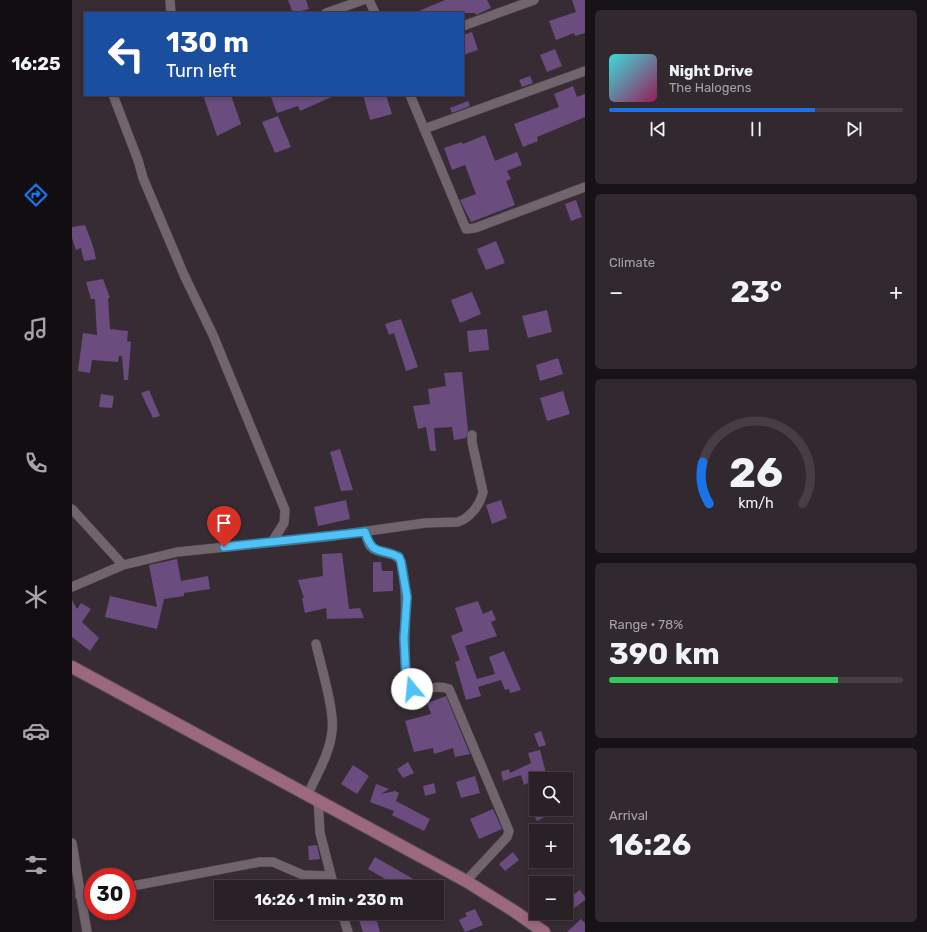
<!DOCTYPE html>
<meta charset="utf-8">
<style>
:root{--surface:#2a2127;--page:#32292f;--text:#f1f3f6;--muted:#a5a3a7;--line:#463e44;--accent:#1a73e8}
body{margin:0;font-family:Rubik,sans-serif;background:var(--page);color:var(--text);height:100vh;display:flex;flex-direction:column;font-size:15px;white-space:nowrap}
*{box-sizing:border-box;margin:0}
p{font-size:13px;color:var(--muted)}
.icon{flex:none;width:22px;height:22px;fill:none;stroke:currentColor;stroke-width:2;stroke-linecap:round;stroke-linejoin:round}
.map{position:relative;flex:1;overflow:hidden}
.drawer{display:flex;flex-direction:column;gap:10px;padding:10px;background:#171215;width:342px}
.drawer>*{flex:none}
.banner{position:absolute;left:12px;top:12px;width:380px;height:84px;border-radius:0px;box-shadow:0 2px 6px #0003,0 0 0 1px var(--line);background:#1a4fa0;color:#fff;overflow:hidden}
.buttons{position:absolute;left:457px;top:772px;display:grid;gap:8px}
.buttons a{display:grid;place-items:center;width:44px;height:44px;border-radius:0px;background:var(--surface);box-shadow:0 2px 6px #0003,0 0 0 1px var(--line);font-size:20px}
.speed{position:absolute;left:12px;top:868px;display:flex;gap:8px;font-size:20px;font-weight:700;text-align:center}
.speed>*{display:grid;place-content:center;width:52px;height:52px;border-radius:50%;background:var(--surface);box-shadow:0 2px 6px #0003,0 0 0 1px var(--line);line-height:1}
.speed .limit{border:6px solid #d22;background:#fff;color:#111}
.pin{position:absolute;display:grid;place-items:center;width:34px;height:34px;color:#fff;margin:-41px -17px;border-radius:50% 50% 50% 0;rotate:-45deg;box-shadow:0 0 4px #0007}
.pin .icon{rotate:45deg}
.me{position:absolute;width:44px;margin:-22px;rotate:343deg;stroke-linejoin:round;filter:drop-shadow(0 0 3px #0008)}
.turn{display:flex;align-items:center;gap:14px;height:84px;padding:0 16px;font-size:18px}
.turn .icon{width:52px;height:52px;stroke-width:2.5}
.turn b{display:block;font-size:28px;line-height:34px}
.big{font-size:30px;font-weight:700;line-height:1.1}
.drawer .tile{flex:1;display:flex;flex-direction:column;justify-content:center;gap:6px;min-width:0;padding:0 14px;border-radius:6px;background:var(--page)}
.drawer .dial{align-items:center;gap:0}
.dial svg{height:104px;overflow:visible;fill:none;stroke:var(--line);stroke-width:7;stroke-linecap:round;text-anchor:middle}
.dial text{fill:var(--text);stroke:none}
.song{display:flex;align-items:center;gap:12px}
.cover{width:48px;height:48px;border-radius:6px;background:linear-gradient(135deg,hsl(180 70% 55%),hsl(330 70% 35%))}
.played{height:4px;border-radius:2px;background:linear-gradient(90deg,var(--accent) 70%,var(--line) 70%)}
.keys{display:flex;justify-content:space-around;direction:ltr}
.heat{display:flex;justify-content:space-between;align-items:center;font-size:22px;direction:ltr}
.charge{height:6px;border-radius:3px;background:linear-gradient(90deg,#34c759 78%,var(--line) 0)}
.trip{position:absolute;left:142px;top:880px;width:230px;height:40px;border-radius:0px;background:var(--surface);box-shadow:0 2px 6px #0003,0 0 0 1px var(--line);font-weight:700;line-height:40px;text-align:center}
main{display:flex;flex:1;min-height:0}
.tab-bar{display:flex;flex-direction:column;width:72px;justify-content:space-around;align-items:center;background:#110d10;color:var(--muted)}
.tab-bar .icon{width:28px;height:28px}
.tab-bar .active{color:var(--accent)}
.tab-bar b{font-size:18px;color:var(--text)}
.map>svg:first-child{display:block}
.building{fill:#6b4c7f}
.lines{fill:none;stroke-linecap:round;stroke-linejoin:round}
.street-casing{stroke:#534950;stroke-width:10}
.secondary-casing{stroke:#534950;stroke-width:14}
.street{stroke:#71646d;stroke-width:9}
.secondary{stroke:#9b687c;stroke-width:12}
.route-casing{stroke:#337fa1;stroke-width:10}
.route{stroke:#4fc3f7;stroke-width:7}
</style>
<main>
<nav class="tab-bar">
<b>16:25</b>
<svg class="icon active" aria-label="directions" viewBox="0 0 24 24"><path d="M12 3l9 9-9 9-9-9zM9 14v-3h6M13 9l2 2-2 2"/></svg>
<svg class="icon" aria-label="music" viewBox="0 0 24 24"><path d="M9 18V5l10-2v13"/><circle cx="6" cy="18" r="3"/><circle cx="16" cy="16" r="3"/></svg>
<svg class="icon" aria-label="phone" viewBox="0 0 24 24"><path d="M5 4h4l2 5-3 2q2 4 5 5l2-3 5 2v4C11 20 4 13 5 4z"/></svg>
<svg class="icon" aria-label="climate" viewBox="0 0 24 24"><path d="M12 3v18M4 7l16 10M4 17L20 7"/></svg>
<svg class="icon" aria-label="car" viewBox="0 0 24 24"><path d="M5 17H2v-5l4-1 3-4h7l3 4 3 1v5h-3M9 17h6M6 11h13"/><circle cx="7" cy="17" r="2"/><circle cx="17" cy="17" r="2"/></svg>
<svg class="icon" aria-label="filters" viewBox="0 0 24 24"><path d="M4 7h16M4 17h16"/><circle cx="9" cy="7" r="2"/><circle cx="15" cy="17" r="2"/></svg>
</nav>
<div class="map">
<svg width="513" height="932" viewBox="0 0 513 932">
<rect width="100%" height="100%" fill="#382c34"/>
<path class="building" d="M 216,0 L 234,0 L 237,9 L 221,13 Z
M 373,0 L 415,0 L 419,8 L 404,15 L 403,13 L 342,13 Z
M 500,0 L 513,0 L 513,33 L 503,36 L 502,33 L 484,40 L 477,21 L 504,12 Z
M 400,32 L 406,50 L 391,55 L 391,35 Z
M 483,49 L 490,66 L 475,72 L 468,55 Z
M 458,76 L 461,83 L 450,87 L 447,80 Z
M 501,86 L 505,97 L 513,94 L 513,117 L 465,137 L 466,141 L 451,147 L 442,124 L 487,107 L 482,94 Z
M 131,95 L 159,95 L 169,124 L 145,136 Z
M 206,95 L 262,95 L 262,96 L 228,111 L 226,106 L 205,113 L 199,97 Z
M 291,95 L 314,95 L 320,114 L 298,120 Z
M 396,101 L 398,106 L 380,113 L 378,108 Z
M 206,116 L 219,147 L 203,153 L 190,122 Z
M 413,135 L 423,161 L 445,152 L 450,165 L 435,171 L 439,179 L 434,181 L 443,205 L 399,222 L 388,200 L 404,194 L 393,165 L 380,170 L 372,148 L 390,142 L 391,144 Z
M 504,200 L 510,217 L 499,221 L 493,204 Z
M 13,225 L 21,246 L 24,259 L 12,261 L 9,248 L 4,250 L 0,238 L 0,227 Z
M 424,241 L 433,263 L 414,270 L 405,249 Z
M 31,279 L 38,298 L 36,298 L 38,329 L 56,331 L 55,341 L 59,342 L 56,380 L 52,380 L 50,356 L 47,356 L 46,362 L 20,360 L 18,373 L 6,371 L 11,333 L 25,335 L 23,299 L 19,299 L 14,282 Z
M 400,292 L 409,314 L 388,323 L 379,300 Z
M 475,310 L 480,332 L 456,338 L 450,316 Z
M 329,319 L 346,367 L 334,371 L 322,333 L 317,335 L 313,324 Z
M 415,329 L 417,350 L 397,352 L 395,331 Z
M 486,358 L 491,374 L 468,381 L 464,365 Z
M 390,372 L 396,431 L 394,438 L 382,440 L 380,427 L 362,428 L 364,451 L 358,451 L 354,427 L 346,429 L 341,406 L 358,404 L 356,389 L 374,386 L 372,373 Z
M 77,390 L 88,416 L 81,418 L 69,393 Z
M 491,391 L 498,414 L 475,421 L 468,398 Z
M 29,394 L 42,396 L 40,408 L 27,407 Z
M 268,449 L 281,490 L 269,491 L 258,452 Z
M 274,500 L 278,519 L 246,526 L 242,507 Z
M 429,500 L 435,518 L 420,524 L 414,505 Z
M 270,553 L 277,609 L 288,608 L 292,618 L 255,619 L 254,608 L 233,613 L 230,598 L 232,598 L 226,580 L 251,576 L 250,554 Z
M 105,559 L 109,581 L 136,576 L 138,589 L 112,593 L 112,596 L 92,599 L 85,629 L 33,617 L 38,596 L 85,607 L 77,565 Z
M 301,562 L 309,562 L 310,571 L 321,571 L 321,591 L 301,592 Z
M 0,600 L 5,609 L 9,603 L 19,609 L 10,622 L 27,638 L 18,651 L 0,637 Z
M 406,601 L 411,614 L 420,610 L 424,620 L 419,622 L 425,636 L 393,646 L 405,679 L 423,674 L 417,657 L 432,651 L 449,690 L 438,693 L 437,689 L 433,690 L 429,680 L 406,687 L 409,696 L 394,700 L 383,662 L 388,660 L 379,636 L 391,631 L 383,608 Z
M 374,696 L 398,754 L 383,757 L 381,748 L 362,754 L 361,748 L 342,752 L 333,721 L 359,714 L 355,703 Z
M 469,731 L 474,745 L 467,747 L 462,734 Z
M 468,750 L 475,777 L 464,779 L 452,785 L 449,775 L 431,781 L 429,772 L 437,769 L 438,773 L 459,763 L 456,753 Z
M 336,762 L 342,773 L 331,778 L 325,769 Z
M 281,765 L 297,776 L 285,794 L 269,784 Z
M 403,776 L 408,793 L 389,798 L 384,782 Z
M 362,783 L 364,793 L 353,796 L 351,786 Z
M 304,784 L 317,789 L 309,794 L 323,791 L 327,793 L 324,801 L 358,819 L 352,831 L 320,815 L 322,811 L 298,802 Z
M 421,809 L 430,829 L 407,839 L 398,819 Z
M 458,809 L 488,809 L 465,821 Z
M 245,845 L 248,859 L 237,860 L 236,846 Z
M 441,852 L 447,860 L 433,871 L 427,864 Z
M 303,857 L 343,880 L 338,887 L 327,887 L 296,869 Z
M 508,890 L 513,897 L 513,900 L 501,909 L 494,900 Z
M 403,909 L 411,925 L 393,932 L 387,920 L 395,916 L 393,913 Z
M 303,915 L 308,932 L 291,932 L 287,920 Z
M 509,919 L 513,923 L 513,932 L 495,932 Z"/>
<g class="lines">
<g class="street-casing">
<path id="street" d="M 98,0 L 99,13
M 297,0 L 303,13
M 254,13 L 291,0
M 391,26 L 462,0
M 41,95 L 66,160 L 71,178 L 112,275 L 141,335 L 213,510 L 212,523 L 200,542
M 338,95 L 394,229 L 403,228 L 513,187
M 352,129 L 513,71
M 0,509 L 51,565
M 293,531 C 294,535 295,540 297,544 C 303,556 323,549 329,562 C 339,603 328,642 336,684 L 340,689 C 353,691 365,684 377,689 L 437,831 L 435,837 L 394,881
M 0,587 L 51,565 L 105,552 L 253,537 L 353,523 L 386,522 C 398,518 408,505 411,492 L 400,442 L 400,435
M 236,794 C 245,774 258,753 260,731 C 263,712 249,666 244,644
M 246,799 L 248,833 L 262,887
M 0,843 L 15,932
M 55,887 L 188,862 L 201,862 L 231,875 L 258,876
M 8,896 L 21,893
M 270,913 L 276,932"/>
</g>
<g class="secondary-casing">
<path id="secondary" d="M 0,667 L 394,881 L 442,911 L 472,932"/>
</g>
<use href="#street" class="street"/>
<use href="#secondary" class="secondary"/>
</g>
<g class="lines">
<g class="route-casing">
<path id="route" d="M 152,547 L 293,532 C 301,557 308,547 327,557 L 329,562 L 335,597 L 332,638 L 334,677 L 336,684 L 340,689"/>
</g>
<use href="#route" class="route"/>
</g>
</svg>
<div class="buttons">
<a><svg class="icon" aria-label="search" viewBox="0 0 24 24"><circle cx="10" cy="10" r="6"/><path d="M15 15l6 6"/></svg></a>
<a>+</a>
<a>−</a>
</div>
<div class="speed"><div class="limit">30</div></div>
<div class="pin" style="left:152px;top:547px;background:#d93025"><svg class="icon" aria-label="arrive" viewBox="0 0 24 24"><path d="M6 21V4h12l-3 4 3 4H6"/></svg></div>
<svg class="me" style="left:340px;top:689px" viewBox="-20 -20 40 40"><circle r="19" fill="#fff"/><path d="M0-13L10 11 0 6-10 11z" fill="#4fc3f7"/></svg>
<div class="trip">16:26 · 1 min · 230 m</div>
<div class="banner">
<div class="turn"><svg class="icon" aria-label="left" viewBox="0 0 24 24"><path d="M17 20v-9H6M10 6l-5 5 5 5"/></svg><div><b>130 m</b>Turn left</div></div>
</div>
</div>
<section class="drawer">
<div class="tile">
<div class="song"><i class="cover"></i><div><b>Night Drive</b><p>The Halogens</p></div></div>
<div class="played"></div>
<div class="keys"><svg class="icon" aria-label="previous" viewBox="0 0 24 24"><path d="M18 5L8 12l10 7zM5 5v14"/></svg><svg class="icon" aria-label="pause" viewBox="0 0 24 24"><path d="M8 5v14M16 5v14"/></svg><svg class="icon" aria-label="next" viewBox="0 0 24 24"><path d="M6 5l10 7-10 7zM19 5v14"/></svg></div>
</div>
<div class="tile"><p>Climate</p>
<div class="heat"><a>−</a><b class="big">23°</b><a>+</a></div>
</div>
<div class="tile dial"><svg viewBox="0 0 100 80">
<path d="M14 69A42 42 0 1 1 86 69"/>
<path d="M14 69A42 42 0 0 1 9 37" stroke="#1a73e8"/>
<text x="50" y="56" font-size="32" font-weight="700">26</text>
<text x="50" y="72" font-size="11">km/h</text>
</svg></div>
<div class="tile"><p>Range · 78%</p><b class="big">390 km</b><div class="charge"></div></div>
<div class="tile"><p>Arrival</p><b class="big">16:26</b></div>
</section>
</main>
